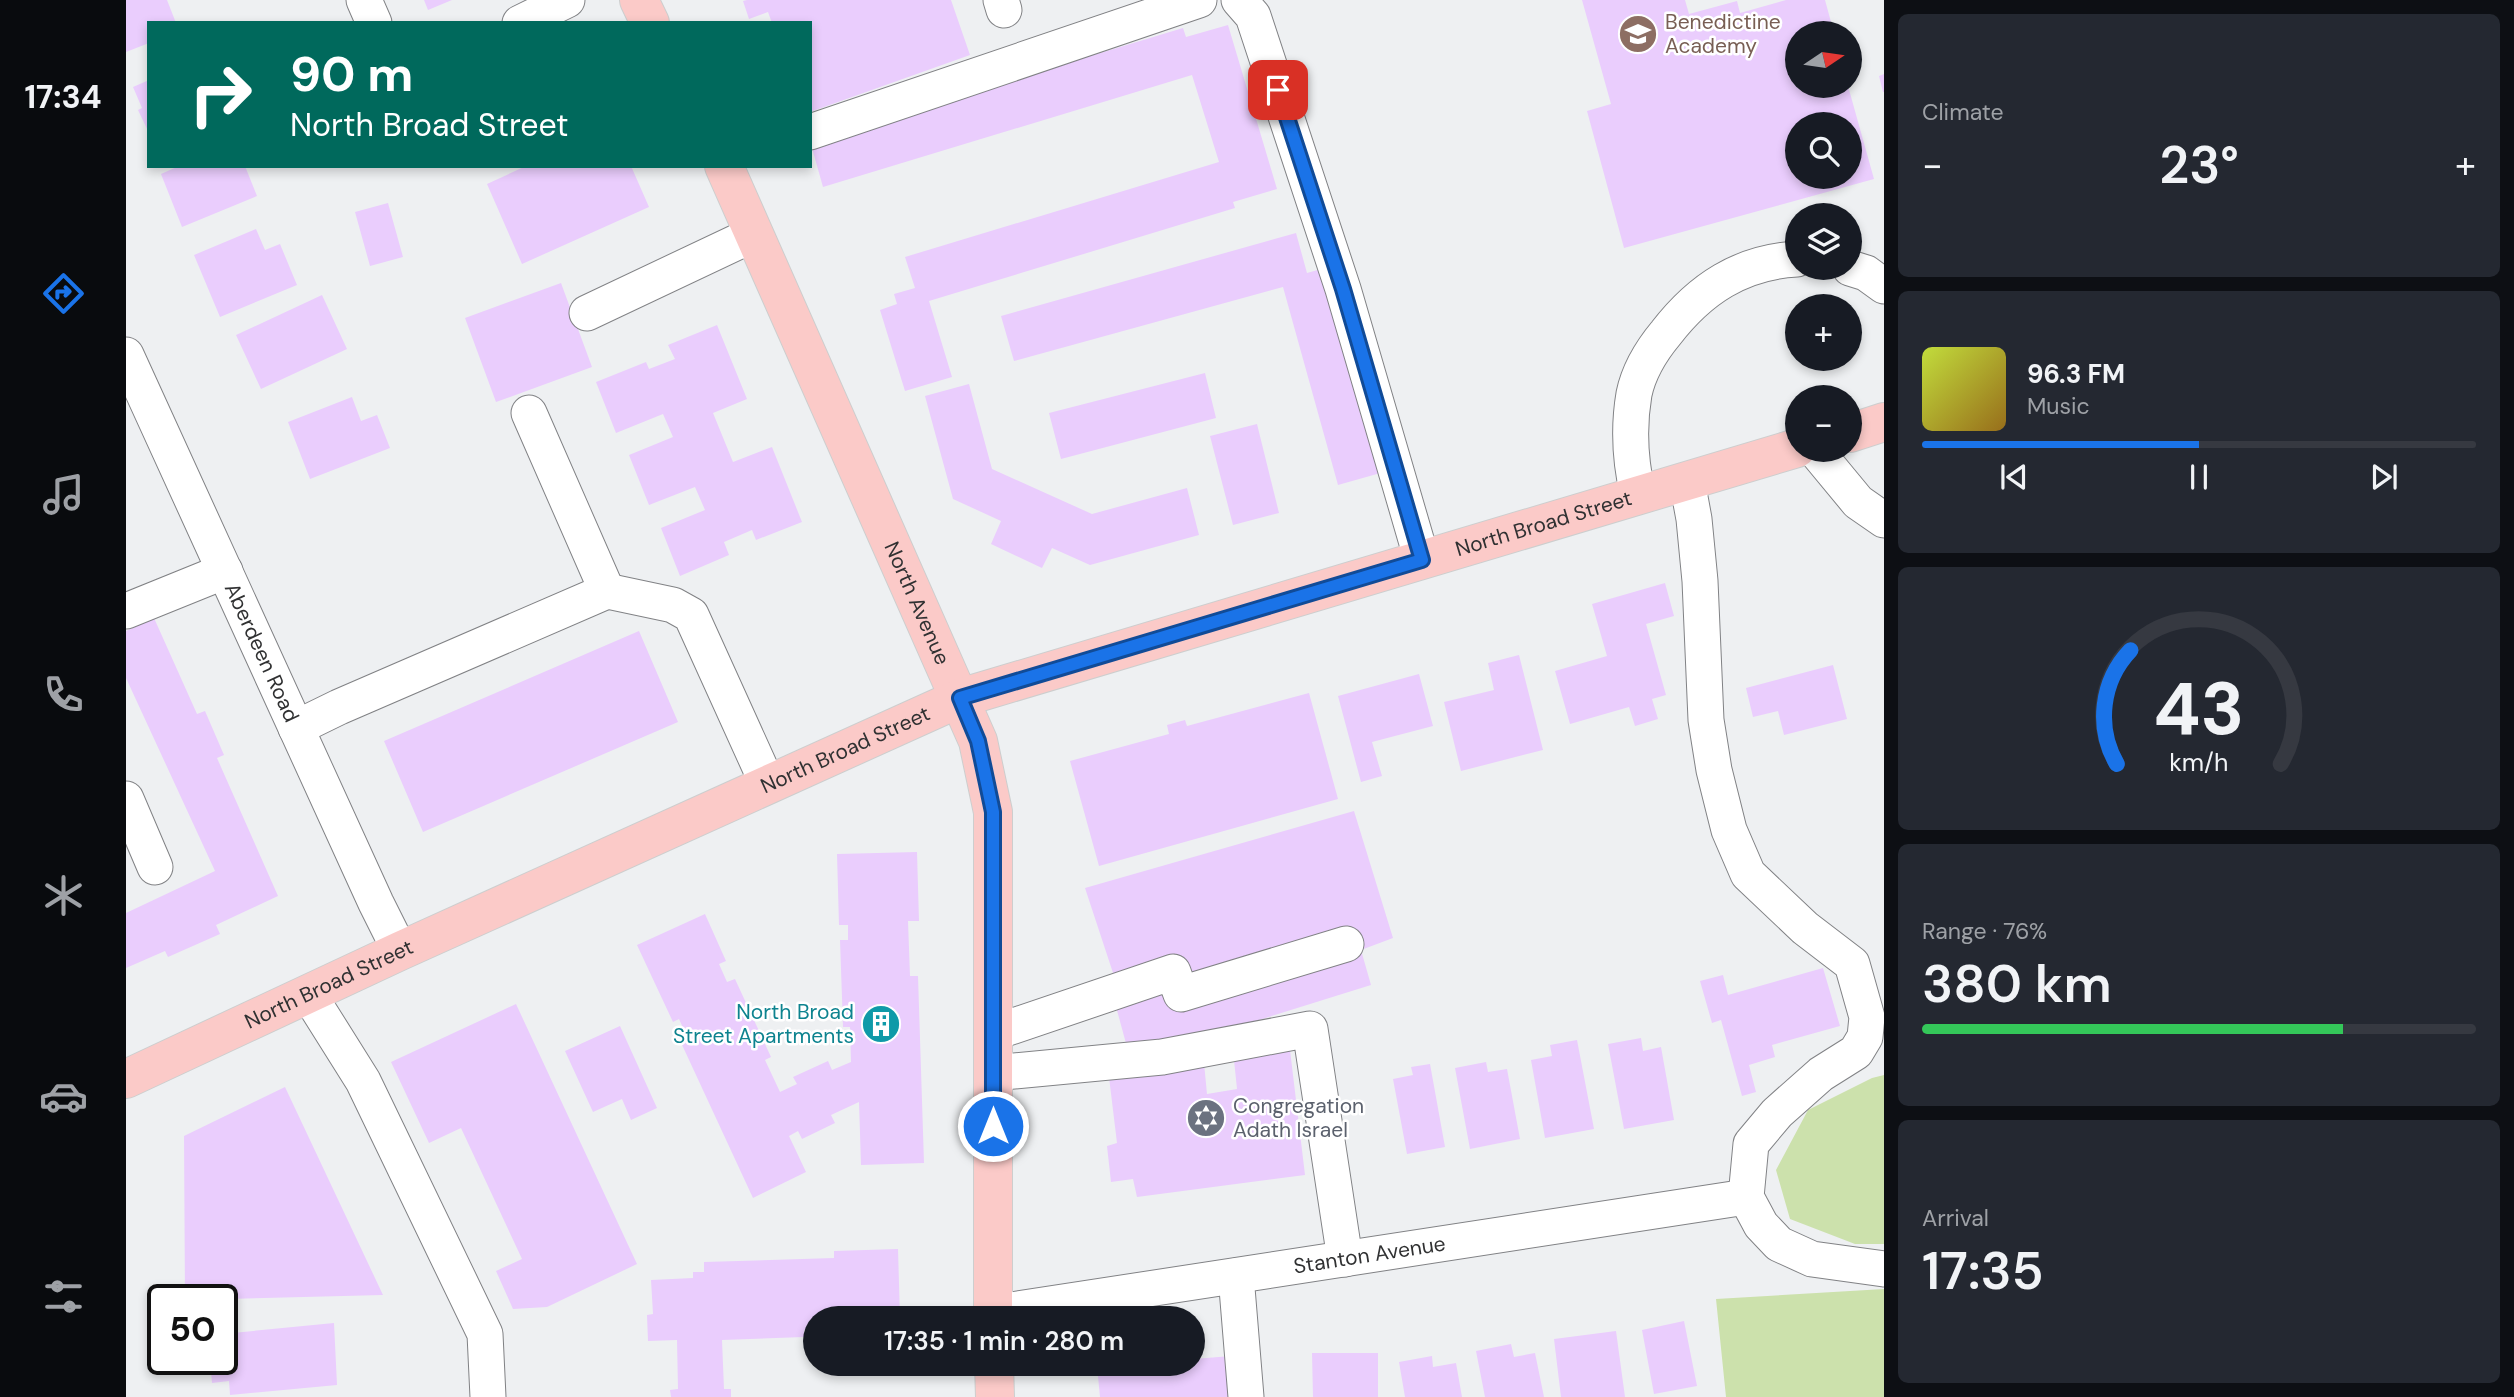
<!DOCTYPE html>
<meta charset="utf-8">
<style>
:root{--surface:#171b24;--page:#242831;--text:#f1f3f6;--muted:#9ea1a6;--line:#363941;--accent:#1a73e8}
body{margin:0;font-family:"DM Sans",sans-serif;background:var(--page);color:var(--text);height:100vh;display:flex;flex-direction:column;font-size:26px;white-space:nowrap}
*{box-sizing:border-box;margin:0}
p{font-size:23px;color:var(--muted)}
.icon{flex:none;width:38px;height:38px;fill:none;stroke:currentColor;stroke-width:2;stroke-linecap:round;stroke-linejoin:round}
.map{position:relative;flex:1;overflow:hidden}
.details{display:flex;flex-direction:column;gap:14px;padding:14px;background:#0d0f14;width:630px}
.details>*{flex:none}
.banner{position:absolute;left:21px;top:21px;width:665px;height:147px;border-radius:0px;box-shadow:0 4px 10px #0003;background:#00695c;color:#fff;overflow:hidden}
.needle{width:46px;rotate:77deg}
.controls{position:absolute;left:1659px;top:21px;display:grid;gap:14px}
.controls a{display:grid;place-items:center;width:77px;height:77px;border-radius:50%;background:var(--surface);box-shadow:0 4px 10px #0003;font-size:35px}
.speed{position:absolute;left:21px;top:1284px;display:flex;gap:14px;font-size:35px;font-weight:700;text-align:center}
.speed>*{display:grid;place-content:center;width:91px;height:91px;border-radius:50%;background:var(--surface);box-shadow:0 4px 10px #0003;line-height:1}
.speed .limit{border:4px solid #111;border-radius:10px;background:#fff;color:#111}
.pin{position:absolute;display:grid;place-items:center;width:60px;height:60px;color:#fff;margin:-30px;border-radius:14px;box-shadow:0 4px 10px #0006}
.me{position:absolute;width:77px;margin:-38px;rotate:0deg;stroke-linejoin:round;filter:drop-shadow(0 0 5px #0008)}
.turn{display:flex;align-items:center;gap:24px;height:147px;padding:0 28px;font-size:32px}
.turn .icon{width:91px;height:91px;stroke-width:2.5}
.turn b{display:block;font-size:49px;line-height:60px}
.big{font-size:52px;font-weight:600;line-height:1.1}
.details .widget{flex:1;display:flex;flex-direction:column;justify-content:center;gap:10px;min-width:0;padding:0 24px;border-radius:10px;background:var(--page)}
.details .dial{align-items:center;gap:0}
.dial svg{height:182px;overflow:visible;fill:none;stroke:var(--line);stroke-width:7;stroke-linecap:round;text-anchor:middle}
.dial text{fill:var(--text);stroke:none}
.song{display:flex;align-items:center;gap:21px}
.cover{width:84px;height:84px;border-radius:10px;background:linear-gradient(135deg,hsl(70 70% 55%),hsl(40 70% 35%))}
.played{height:7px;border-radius:4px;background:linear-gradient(90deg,var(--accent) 50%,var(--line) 50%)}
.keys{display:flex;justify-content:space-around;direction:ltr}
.heat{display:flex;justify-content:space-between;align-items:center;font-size:38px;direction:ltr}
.charge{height:10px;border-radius:5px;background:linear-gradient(90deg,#34c759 76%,var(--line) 0)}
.trip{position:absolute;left:677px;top:1306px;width:402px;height:70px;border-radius:35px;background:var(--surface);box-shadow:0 4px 10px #0003;font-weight:600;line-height:70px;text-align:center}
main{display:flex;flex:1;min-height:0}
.tabs{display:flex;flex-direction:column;width:126px;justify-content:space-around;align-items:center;background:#090b0e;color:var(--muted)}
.tabs .icon{width:49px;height:49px}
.tabs .on{color:var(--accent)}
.tabs b{font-size:32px;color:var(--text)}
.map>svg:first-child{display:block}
.green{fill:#cce1ac}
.building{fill:#eacdfd;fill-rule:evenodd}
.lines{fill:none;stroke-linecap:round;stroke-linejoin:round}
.minor-casing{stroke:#818285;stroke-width:37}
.major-casing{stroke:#cdcece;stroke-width:40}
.minor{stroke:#fff;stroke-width:35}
.major{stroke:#fbcac8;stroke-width:38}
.route-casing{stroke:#114b97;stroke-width:18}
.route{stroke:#1a73e8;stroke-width:12}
.labels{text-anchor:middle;stroke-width:5;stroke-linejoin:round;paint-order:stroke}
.education-label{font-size:21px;fill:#785e54;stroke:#fff;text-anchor:start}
.street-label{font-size:21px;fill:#303132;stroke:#fff}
.culture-label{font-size:21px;fill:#0d838f;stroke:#fff;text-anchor:end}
.worship-label{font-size:21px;fill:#5b616d;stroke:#fff;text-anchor:start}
</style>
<main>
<nav class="tabs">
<b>17:34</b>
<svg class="icon on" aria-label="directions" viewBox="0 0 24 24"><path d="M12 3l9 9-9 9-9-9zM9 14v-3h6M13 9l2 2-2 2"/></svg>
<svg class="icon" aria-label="music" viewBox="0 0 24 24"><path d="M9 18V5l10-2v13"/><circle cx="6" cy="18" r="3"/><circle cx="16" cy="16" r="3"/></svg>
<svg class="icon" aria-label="phone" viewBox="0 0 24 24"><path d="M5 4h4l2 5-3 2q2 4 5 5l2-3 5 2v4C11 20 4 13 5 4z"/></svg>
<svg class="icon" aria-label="climate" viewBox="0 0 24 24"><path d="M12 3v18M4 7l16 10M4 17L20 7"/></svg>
<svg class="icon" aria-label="car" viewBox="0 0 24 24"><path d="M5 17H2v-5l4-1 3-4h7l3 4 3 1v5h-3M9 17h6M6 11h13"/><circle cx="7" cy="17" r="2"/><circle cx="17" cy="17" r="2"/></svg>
<svg class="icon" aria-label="filters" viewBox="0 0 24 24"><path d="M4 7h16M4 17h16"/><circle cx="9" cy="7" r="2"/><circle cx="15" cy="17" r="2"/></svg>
</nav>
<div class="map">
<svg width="1758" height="1397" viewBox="0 0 1758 1397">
<rect width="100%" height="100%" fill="#eef0f2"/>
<path class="green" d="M 1758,1075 L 1758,1244 L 1729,1244 L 1664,1219 L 1650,1170 L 1682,1110 L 1746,1078 Z
M 1758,1289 L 1758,1397 L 1600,1397 L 1590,1299 Z"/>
<path class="building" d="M 0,0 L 41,0 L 50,23 L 23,23 L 23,43 L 0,52 Z
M 298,0 L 326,0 L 302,10 Z
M 621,0 L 825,0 L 844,55 L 684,112 L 684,23 L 646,23 L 642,12 L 623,19 L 617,1 Z
M 1456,0 L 1559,0 L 1563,14 L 1611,1 L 1614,13 L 1660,0 L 1699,0 L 1708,33 L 1671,33 L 1671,86 L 1722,86 L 1748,179 L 1498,248 L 1461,111 L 1485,104 ZM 1671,124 L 1724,124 L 1724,177 L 1671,177 Z
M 1102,25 L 1151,189 L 1107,202 L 1109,208 L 803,301 L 826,377 L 779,391 L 754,310 L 771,304 L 768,294 L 789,288 L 779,257 L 1093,162 L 1066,75 L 697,187 L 684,141 L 1057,28 L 1060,37 Z
M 1758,74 L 1758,92 L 1757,92 L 1753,76 Z
M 23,80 L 23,133 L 12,110 L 16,108 L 7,87 Z
M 53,166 L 119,166 L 131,196 L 56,227 L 35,174 Z
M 400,166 L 505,166 L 523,207 L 396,264 L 361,184 Z
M 262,203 L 277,257 L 244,266 L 229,212 Z
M 130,229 L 139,250 L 154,244 L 171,285 L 94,317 L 68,255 Z
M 1170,233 L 1181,273 L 1202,267 L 1258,472 L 1212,485 L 1157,287 L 888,361 L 875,316 Z
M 435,283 L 466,367 L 370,402 L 339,318 Z
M 196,295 L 221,349 L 135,389 L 110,335 Z
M 591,325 L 621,399 L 587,413 L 607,462 L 646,447 L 676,522 L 630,540 L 626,530 L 598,542 L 603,555 L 554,576 L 535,528 L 579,510 L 569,487 L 523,505 L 503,455 L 547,437 L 537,414 L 490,433 L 470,382 L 520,362 L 523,369 L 549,359 L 542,345 Z
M 1079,373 L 1090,418 L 935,459 L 923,413 Z
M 843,384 L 866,469 L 966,514 L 1061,488 L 1073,535 L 964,565 L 926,548 L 916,568 L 865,544 L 875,521 L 827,499 L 799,396 Z
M 226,397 L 235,421 L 251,415 L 264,448 L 184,479 L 162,422 Z
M 1131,424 L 1153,513 L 1107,525 L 1084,436 Z
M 1539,583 L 1548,616 L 1520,624 L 1540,695 L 1526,699 L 1532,719 L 1509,726 L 1503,707 L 1444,724 L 1429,671 L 1481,656 L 1466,604 Z
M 28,618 L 71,714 L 79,711 L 98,755 L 91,758 L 152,896 L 90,925 L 94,934 L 42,957 L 39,951 L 0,968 L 0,913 L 89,871 L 0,678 L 0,631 Z
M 513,631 L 552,722 L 297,832 L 258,741 Z
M 1393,655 L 1417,750 L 1335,771 L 1318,702 L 1368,690 L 1362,663 Z
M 1707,665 L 1721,719 L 1658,735 L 1652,711 L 1627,717 L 1620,688 Z
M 1293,674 L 1307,726 L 1246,742 L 1256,776 L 1235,782 L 1212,696 Z
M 1183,693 L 1212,799 L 973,866 L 944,761 L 1043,734 L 1041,725 L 1059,720 L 1061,726 Z
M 1228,811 L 1267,938 L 1235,950 L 1245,985 L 1050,1046 L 1001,1047 L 986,992 L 991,985 L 959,888 Z
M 791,852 L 793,921 L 782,921 L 784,976 L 792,976 L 798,1163 L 735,1165 L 733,1102 L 705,1115 L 709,1123 L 676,1139 L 672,1131 L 663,1136 L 680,1172 L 627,1198 L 551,1034 L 558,1030 L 553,1019 L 547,1022 L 511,945 L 579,914 L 600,961 L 593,964 L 601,982 L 609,979 L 645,1057 L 639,1060 L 654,1092 L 671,1084 L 667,1077 L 702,1061 L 706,1070 L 725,1062 L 724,1027 L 717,1027 L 714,940 L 722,940 L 722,925 L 713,925 L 711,854 Z
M 1697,968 L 1714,1026 L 1646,1045 L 1649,1057 L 1623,1065 L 1630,1092 L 1616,1096 L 1595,1020 L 1586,1023 L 1574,981 L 1597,975 L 1602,995 Z
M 390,1004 L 511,1264 L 421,1307 L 387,1309 L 370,1271 L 396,1259 L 335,1128 L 303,1143 L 265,1062 Z
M 494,1026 L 531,1108 L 505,1120 L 496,1099 L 467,1112 L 439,1051 Z
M 1515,1038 L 1517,1051 L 1535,1047 L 1548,1120 L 1498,1129 L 1482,1044 Z
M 1451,1040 L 1468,1129 L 1419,1138 L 1405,1060 L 1426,1056 L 1424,1045 Z
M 1164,1050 L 1179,1175 L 1011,1197 L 1007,1179 L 985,1182 L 981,1146 L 991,1143 L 983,1077 L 1078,1063 L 1081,1094 L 1111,1089 L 1108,1060 Z
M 1360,1062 L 1362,1072 L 1381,1069 L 1394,1139 L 1344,1149 L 1329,1068 Z
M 1304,1064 L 1319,1147 L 1281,1154 L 1267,1079 L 1287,1075 L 1285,1067 Z
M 159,1087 L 257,1295 L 59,1300 L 58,1136 Z
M 772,1249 L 774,1318 L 690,1318 L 690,1329 L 678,1330 L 678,1337 L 596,1340 L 598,1389 L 605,1389 L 605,1397 L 545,1397 L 544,1390 L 552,1389 L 551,1340 L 522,1341 L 521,1315 L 527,1314 L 525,1280 L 567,1278 L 567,1272 L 578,1272 L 578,1262 L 708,1258 L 708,1251 Z
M 1558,1321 L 1571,1386 L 1528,1394 L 1516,1330 Z
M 208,1323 L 211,1385 L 104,1395 L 103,1381 L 86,1383 L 84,1360 L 96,1360 L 96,1334 Z
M 1490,1331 L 1499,1397 L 1435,1397 L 1428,1339 Z
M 1385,1344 L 1388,1357 L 1409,1353 L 1418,1397 L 1359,1397 L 1350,1351 Z
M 1186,1353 L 1252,1353 L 1252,1397 L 1187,1397 Z
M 1105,1356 L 1109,1397 L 974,1397 L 971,1366 L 1008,1363 L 1068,1363 L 1068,1359 Z
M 1306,1356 L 1307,1367 L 1330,1363 L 1336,1397 L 1279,1397 L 1273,1362 Z"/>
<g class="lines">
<g class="minor-casing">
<g id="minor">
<path d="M 238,0 L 248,23"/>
<path d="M 875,0 L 878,10"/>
<path d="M 1113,0 L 1127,16 L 1217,289 L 1296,560"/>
<path d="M 394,23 L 441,0"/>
<path d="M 684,132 L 1073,0"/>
<path d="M 1724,268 L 1740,273 L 1758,286"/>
<path d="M 461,313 L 628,234"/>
<path id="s1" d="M 0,355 L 250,903 L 274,951"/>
<path d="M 1689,450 L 1732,502 L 1758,520"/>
<path d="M 1561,481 L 1568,519 L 1574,581 L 1580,720 L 1588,770 L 1603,830 L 1622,874 L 1679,928 L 1726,964 L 1741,1017 L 1739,1037 L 1730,1052 L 1695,1074 L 1651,1113 L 1625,1144 L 1620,1197 L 1635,1225 L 1653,1244 L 1686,1259 L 1758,1269"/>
<path d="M 1512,495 C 1504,461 1502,429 1508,394 C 1513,370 1525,351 1540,333 C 1574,289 1615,262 1671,259"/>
<path d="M 481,591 L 547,605 L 565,615 L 642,785"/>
<path d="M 0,611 L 99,571"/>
<path d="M 170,728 L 213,707 L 481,591 L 403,413"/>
<path d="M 0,799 L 29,867"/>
<path d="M 183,995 L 237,1081 L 359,1334 L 362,1397"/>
<path d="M 867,1033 L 1047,972 L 1055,994 L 1220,944"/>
<path d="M 867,1073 L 1036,1057 L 1184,1029 L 1219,1259"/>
<path d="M 1110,1276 L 1120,1397"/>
<path id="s2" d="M 866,1313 L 1620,1197"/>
</g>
</g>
<g class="major-casing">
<g id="major">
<path d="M 513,0 L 524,23"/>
<path id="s3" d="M 598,166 L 852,741 L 867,812 L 867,1318"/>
<path d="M 1724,433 L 1758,422"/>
<path id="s4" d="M 0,1079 L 274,951 L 834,698 L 1671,448"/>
<path d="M 868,1363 L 869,1397"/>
</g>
</g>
<use href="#minor" class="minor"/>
<use href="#major" class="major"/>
</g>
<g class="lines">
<g class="route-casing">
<path id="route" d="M 867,1126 L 867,812 L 852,741 L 834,698 L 1296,560 L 1217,289 L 1152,90"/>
</g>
<use href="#route" class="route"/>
</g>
<defs>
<g id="school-disc" transform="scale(2.0125)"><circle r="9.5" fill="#8d6e63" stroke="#fff"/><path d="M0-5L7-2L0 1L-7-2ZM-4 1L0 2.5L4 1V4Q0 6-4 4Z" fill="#fff"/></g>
<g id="building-disc" transform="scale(2.0125)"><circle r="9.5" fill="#0f9aa8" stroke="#fff"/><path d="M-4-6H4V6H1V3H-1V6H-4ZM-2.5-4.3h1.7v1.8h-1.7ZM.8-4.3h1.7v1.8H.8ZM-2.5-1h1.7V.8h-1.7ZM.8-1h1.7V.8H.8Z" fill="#fff"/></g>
<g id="synagogue-disc" transform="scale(2.0125)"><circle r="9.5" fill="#6b7280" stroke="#fff"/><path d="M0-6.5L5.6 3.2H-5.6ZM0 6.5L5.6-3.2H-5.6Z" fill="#fff"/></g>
</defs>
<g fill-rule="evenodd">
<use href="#school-disc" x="1512" y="34"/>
<use href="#building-disc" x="755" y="1024"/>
<use href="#synagogue-disc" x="1080" y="1118"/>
</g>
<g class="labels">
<g class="education-label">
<text x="1539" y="29">Benedictine<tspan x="1539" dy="24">Academy</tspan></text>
</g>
<g class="street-label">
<text dy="7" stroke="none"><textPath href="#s4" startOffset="1526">North Broad Street</textPath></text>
<text dy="7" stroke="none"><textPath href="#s3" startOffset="478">North Avenue</textPath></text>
<text dy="7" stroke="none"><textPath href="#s1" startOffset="327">Aberdeen Road</textPath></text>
<text dy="7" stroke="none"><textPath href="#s4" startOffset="791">North Broad Street</textPath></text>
<text dy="7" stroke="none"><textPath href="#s4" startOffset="224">North Broad Street</textPath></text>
<text dy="7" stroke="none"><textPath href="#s2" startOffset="382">Stanton Avenue</textPath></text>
</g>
<g class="culture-label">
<text x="728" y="1019">North Broad<tspan x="728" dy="24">Street Apartments</tspan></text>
</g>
<g class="worship-label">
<text x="1107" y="1113">Congregation<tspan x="1107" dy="24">Adath Israel</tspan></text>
</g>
</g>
</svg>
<div class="controls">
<a><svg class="needle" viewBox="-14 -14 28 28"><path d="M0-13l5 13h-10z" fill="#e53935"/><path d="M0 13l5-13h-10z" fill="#9ea1a6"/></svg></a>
<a><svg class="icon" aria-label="search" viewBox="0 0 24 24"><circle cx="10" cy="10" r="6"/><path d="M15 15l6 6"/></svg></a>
<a><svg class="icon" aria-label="layers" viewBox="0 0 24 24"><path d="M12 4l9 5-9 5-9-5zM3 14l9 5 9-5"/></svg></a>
<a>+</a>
<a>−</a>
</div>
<div class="speed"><div class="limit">50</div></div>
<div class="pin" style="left:1152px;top:90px;background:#d93025"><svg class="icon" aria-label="arrive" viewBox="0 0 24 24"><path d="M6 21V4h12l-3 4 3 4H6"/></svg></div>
<svg class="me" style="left:867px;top:1126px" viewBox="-20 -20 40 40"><circle r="17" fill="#1a73e8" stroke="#fff" stroke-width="3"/><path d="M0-11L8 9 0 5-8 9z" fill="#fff"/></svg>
<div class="trip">17:35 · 1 min · 280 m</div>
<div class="banner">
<div class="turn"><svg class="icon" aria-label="right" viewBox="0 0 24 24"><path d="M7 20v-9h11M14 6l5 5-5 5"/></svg><div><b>90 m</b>North Broad Street</div></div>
</div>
</div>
<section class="details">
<div class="widget"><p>Climate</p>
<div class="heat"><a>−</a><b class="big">23°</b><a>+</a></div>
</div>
<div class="widget">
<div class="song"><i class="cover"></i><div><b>96.3 FM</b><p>Music</p></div></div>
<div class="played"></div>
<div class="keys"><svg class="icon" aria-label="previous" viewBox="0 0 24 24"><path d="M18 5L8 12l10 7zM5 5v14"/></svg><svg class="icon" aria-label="pause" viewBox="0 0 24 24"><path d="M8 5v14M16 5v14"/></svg><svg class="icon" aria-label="next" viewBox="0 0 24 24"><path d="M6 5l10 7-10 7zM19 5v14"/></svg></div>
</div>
<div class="widget dial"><svg viewBox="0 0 100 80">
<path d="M14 69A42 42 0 1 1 86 69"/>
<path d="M14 69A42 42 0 0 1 20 19" stroke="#1a73e8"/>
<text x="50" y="56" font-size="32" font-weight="700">43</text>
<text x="50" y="72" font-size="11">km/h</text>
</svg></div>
<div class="widget"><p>Range · 76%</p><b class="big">380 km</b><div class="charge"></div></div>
<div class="widget"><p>Arrival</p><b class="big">17:35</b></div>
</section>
</main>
